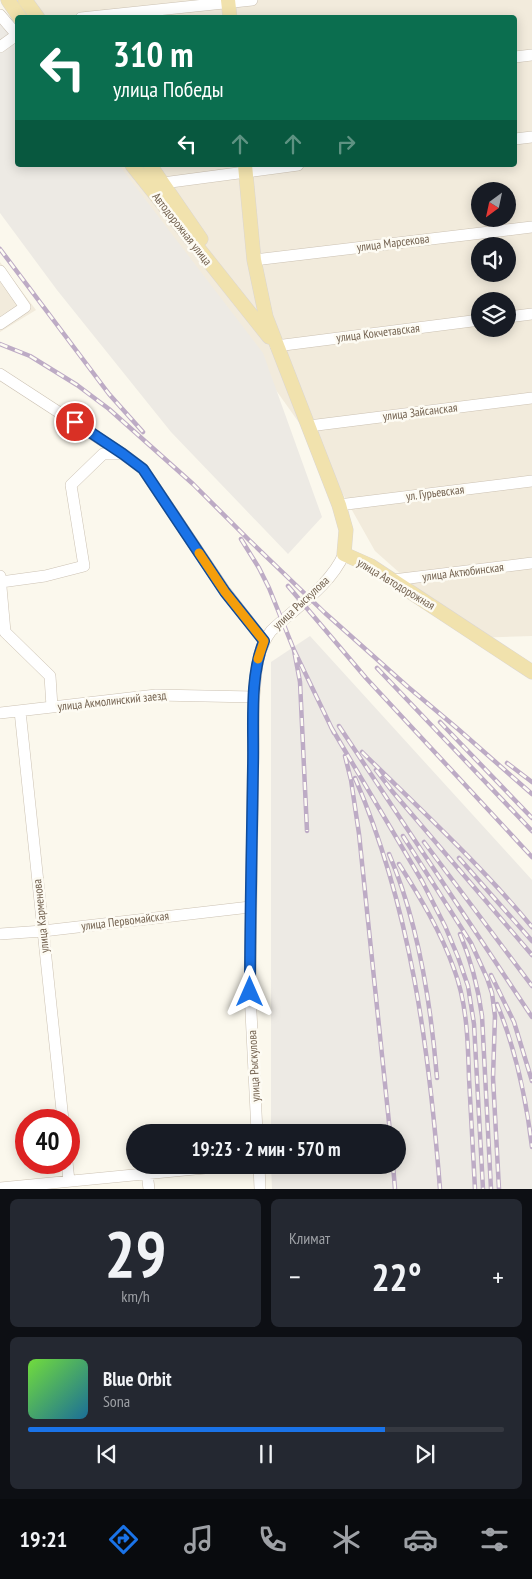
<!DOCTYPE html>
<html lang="ru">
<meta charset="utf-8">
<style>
:root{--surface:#171b24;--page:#242831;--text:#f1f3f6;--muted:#9ea1a6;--line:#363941;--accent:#1a73e8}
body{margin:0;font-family:"PT Sans Narrow",sans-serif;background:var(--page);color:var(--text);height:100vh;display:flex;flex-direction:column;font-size:19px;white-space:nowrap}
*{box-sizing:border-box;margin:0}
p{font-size:16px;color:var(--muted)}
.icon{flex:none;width:28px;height:28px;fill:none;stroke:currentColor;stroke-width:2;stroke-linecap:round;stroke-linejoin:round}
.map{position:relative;height:1189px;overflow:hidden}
.drawer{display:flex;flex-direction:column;gap:10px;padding:10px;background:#0d0f14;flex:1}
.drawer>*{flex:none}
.banner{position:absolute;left:15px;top:15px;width:502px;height:152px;border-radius:5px;box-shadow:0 2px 12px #0003;background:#0b6e4f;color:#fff;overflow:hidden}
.needle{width:32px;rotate:213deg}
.buttons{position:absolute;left:471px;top:182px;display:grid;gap:10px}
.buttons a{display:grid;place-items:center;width:45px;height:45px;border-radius:50%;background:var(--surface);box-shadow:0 2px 12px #0003;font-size:25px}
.speed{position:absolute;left:15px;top:1109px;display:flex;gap:10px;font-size:25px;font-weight:700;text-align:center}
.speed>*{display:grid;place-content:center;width:65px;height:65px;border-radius:50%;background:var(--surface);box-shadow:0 2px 12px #0003;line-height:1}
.speed .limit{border:8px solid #d22;background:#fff;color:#111}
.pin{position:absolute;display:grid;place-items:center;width:42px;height:42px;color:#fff;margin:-21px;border:2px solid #fff;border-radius:50%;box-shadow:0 1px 5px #0007}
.me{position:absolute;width:55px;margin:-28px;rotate:0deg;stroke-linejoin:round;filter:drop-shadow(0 0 4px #0008)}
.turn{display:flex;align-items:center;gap:18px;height:105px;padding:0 15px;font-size:22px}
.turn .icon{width:65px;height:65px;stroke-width:2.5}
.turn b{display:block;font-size:35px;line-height:42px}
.lanes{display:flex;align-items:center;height:48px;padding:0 15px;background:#0003;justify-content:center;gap:25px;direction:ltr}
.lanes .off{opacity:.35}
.big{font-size:38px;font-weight:700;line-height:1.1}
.drawer .tile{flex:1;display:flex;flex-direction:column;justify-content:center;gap:8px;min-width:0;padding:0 18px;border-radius:8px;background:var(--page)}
.drawer .dial{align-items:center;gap:0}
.dial b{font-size:65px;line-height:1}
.song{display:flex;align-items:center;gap:15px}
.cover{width:60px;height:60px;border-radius:8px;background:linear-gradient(135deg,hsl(100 70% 55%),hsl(200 70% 35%))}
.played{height:5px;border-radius:2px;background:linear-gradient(90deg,var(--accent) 75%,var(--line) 75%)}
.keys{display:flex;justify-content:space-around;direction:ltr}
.heat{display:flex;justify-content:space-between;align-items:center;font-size:28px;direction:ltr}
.drawer .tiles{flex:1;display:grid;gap:10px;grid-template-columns:1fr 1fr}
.tile:last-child{grid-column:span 2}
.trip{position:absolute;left:126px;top:1124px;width:280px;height:50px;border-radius:25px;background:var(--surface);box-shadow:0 2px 12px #0003;font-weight:700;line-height:50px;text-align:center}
.tabs{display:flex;height:80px;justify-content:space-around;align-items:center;background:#090b0e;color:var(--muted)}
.tabs .icon{width:35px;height:35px}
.tabs .selected{color:var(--accent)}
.tabs b{font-size:22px;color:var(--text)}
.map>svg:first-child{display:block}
.residential{fill:#f2ebdc;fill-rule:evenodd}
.industrial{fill:#edeae4}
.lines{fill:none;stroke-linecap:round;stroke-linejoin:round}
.minor-casing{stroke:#ccc2b3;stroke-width:12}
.major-casing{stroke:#dbd6d2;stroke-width:15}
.minor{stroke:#fff;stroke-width:11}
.major{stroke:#f1e2ad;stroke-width:14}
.rail-casing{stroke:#bdabc5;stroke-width:4.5}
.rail{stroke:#fdfbf3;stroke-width:2.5;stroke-dasharray:8;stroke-linecap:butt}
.route-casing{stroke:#114b97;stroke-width:12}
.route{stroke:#1a73e8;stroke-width:9}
.slow{stroke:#f59e0b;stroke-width:9}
.labels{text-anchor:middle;stroke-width:5;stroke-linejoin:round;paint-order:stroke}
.street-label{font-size:12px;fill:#746351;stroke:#fdfbf3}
</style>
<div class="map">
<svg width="532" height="1189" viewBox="0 0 532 1189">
<rect width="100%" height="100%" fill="#fbf8ed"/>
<path class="residential" d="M 0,0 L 532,0 L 532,636 L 473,638 L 375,551 L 317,448 L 116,165 L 515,165 L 515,18 L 18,18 L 17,27 ZM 480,191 L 508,191 L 508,219 L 480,219 ZM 480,246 L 508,246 L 508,274 L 480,274 ZM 480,301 L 508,301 L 508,329 L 480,329 Z
M 0,262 L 36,310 L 0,332 Z"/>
<path class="industrial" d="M 0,9 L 17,32 L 18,165 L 119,165 L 263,353 L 322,517 L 288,554 L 171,432 L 57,290 L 0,213 Z
M 310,636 L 532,880 L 532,1189 L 272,1189 L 271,1165 L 398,1165 L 398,1132 L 271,1132 L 271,662 Z"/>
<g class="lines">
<g class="minor-casing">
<path id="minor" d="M 0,15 L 17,35
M 81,18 L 252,0
M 0,47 L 18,34
M 515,57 L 532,55
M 515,139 L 532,137
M 163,183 L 298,165
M 254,260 L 532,227
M 0,271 L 25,307 L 0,324
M 508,317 L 532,314
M 276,346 L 480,320
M 0,374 L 123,454 L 143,469 L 225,591 L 264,641
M 309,426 L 532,398
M 339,505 L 532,481
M 0,576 L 5,632 L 50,676 L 52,707
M 393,580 L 532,563
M 1,582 L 45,576 L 84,566 L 71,485 L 103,454 L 123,454
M 20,711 L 63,1120
M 0,713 L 156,695 L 254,697
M 0,934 L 43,931 L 250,907
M 257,1132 L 250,992 L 254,697 C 256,673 256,651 271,631 C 296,607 330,586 344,554
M 67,1162 L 69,1181
M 259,1165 L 260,1189
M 147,1173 L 149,1189
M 0,1188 L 236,1165"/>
</g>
<g class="major-casing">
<path id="major" d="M 8,0 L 20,18
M 25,0 L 38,18
M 228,0 L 230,18
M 132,165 L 269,337
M 150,165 L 201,239
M 245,165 L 254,260 L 266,317 L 339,505 L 346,530 L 344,554 L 371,566 L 532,672"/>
</g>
<use href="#minor" class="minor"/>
<use href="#major" class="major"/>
<g class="rail-casing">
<path id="rail" d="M 0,249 L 109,394 L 143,432
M 0,344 L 30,356 L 77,385 L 109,409 L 193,484 L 249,540 L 325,613 L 408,687 L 458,729 L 532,794
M 241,539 L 259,568 L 269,588 L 294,650 L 300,682 L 307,831
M 288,586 L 366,678 L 532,857
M 294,650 L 334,733
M 377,668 L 532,831
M 440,722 L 532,818
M 339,726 L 532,1017
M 331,727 L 422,881 L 445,926 L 458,957 L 468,986 L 474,1024 L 483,1189
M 362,752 C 420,809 480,864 532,927
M 345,756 L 351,780 L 359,834 L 390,1132
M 507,763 L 532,782
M 376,770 L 392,791 L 532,955
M 355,778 C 411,908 429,1049 440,1189
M 403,836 L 471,943 L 487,978 L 492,993 L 495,1016 L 493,1078 L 499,1189
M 424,842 L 532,986
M 389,854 C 418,921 431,1005 437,1078
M 459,858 L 532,941
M 399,864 C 420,897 441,932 454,969 C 467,1003 468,1042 469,1078 C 471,1115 473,1152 475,1189
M 460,934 C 471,960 478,987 482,1016 L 491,1189
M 491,975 L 514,1022 L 532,1081
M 497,1004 C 516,1050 526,1098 532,1147
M 393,1165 L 395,1189"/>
</g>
<use href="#rail" class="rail"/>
</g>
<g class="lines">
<g class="route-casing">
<path id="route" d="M 75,422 L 123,454 L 143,469 L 225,592 L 264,641 C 249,677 254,726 253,766 C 252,841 250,916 250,992"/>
</g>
<use href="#route" class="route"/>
<path class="slow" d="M 199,553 L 225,592 L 264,641 L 258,659"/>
</g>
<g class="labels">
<g class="street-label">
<text transform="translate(182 229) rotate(52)" y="4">Автодорожная улица</text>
<text transform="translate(393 243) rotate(-7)" y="4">улица Марсекова</text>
<text transform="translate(378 333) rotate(-7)" y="4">улица Кокчетавская</text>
<text transform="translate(420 412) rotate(-7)" y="4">улица Зайсанская</text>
<text transform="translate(435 493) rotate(-7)" y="4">ул. Гурьевская</text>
<text transform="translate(463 572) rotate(-7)" y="4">улица Актюбинская</text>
<text transform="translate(396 584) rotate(31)" y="4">улица Автодорожная</text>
<text transform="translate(301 603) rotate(-43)" y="4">улица Рыскулова</text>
<text transform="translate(112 701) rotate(-6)" y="4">улица Акмолинский заезд</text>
<text transform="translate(41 916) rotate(-96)" y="4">улица Карменова</text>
<text transform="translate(125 921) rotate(-7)" y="4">улица Первомайская</text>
<text transform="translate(254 1066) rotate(-93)" y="4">улица Рыскулова</text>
</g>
</g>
</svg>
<div class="buttons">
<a><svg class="needle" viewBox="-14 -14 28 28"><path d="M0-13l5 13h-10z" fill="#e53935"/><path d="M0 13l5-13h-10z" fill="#9ea1a6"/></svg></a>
<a><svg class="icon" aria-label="sound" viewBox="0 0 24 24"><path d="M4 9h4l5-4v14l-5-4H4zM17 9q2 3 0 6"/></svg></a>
<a><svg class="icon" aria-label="layers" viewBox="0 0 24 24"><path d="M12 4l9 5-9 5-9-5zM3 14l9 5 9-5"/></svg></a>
</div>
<div class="speed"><div class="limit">40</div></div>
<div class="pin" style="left:75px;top:422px;background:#d93025"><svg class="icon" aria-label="arrive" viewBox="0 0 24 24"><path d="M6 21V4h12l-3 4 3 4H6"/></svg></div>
<svg class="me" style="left:250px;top:992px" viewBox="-20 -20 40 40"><path d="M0-17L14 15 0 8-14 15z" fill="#1a73e8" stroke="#fff" stroke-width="4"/></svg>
<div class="trip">19:23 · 2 мин · 570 m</div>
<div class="banner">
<div class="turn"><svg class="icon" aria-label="left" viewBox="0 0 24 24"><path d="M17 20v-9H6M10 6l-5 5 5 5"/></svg><div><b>310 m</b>улица Победы</div></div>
<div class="lanes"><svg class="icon" aria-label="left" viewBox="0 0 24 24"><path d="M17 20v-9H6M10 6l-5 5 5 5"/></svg><svg class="icon off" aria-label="ahead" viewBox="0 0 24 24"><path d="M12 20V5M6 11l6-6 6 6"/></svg><svg class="icon off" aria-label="ahead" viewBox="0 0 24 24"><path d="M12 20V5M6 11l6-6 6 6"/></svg><svg class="icon off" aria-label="right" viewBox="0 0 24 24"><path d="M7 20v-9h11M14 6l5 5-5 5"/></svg></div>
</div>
</div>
<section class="drawer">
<div class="tiles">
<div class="tile dial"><b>29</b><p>km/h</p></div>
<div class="tile"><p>Климат</p>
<div class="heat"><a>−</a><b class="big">22°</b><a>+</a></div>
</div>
<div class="tile">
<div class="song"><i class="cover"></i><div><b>Blue Orbit</b><p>Sona</p></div></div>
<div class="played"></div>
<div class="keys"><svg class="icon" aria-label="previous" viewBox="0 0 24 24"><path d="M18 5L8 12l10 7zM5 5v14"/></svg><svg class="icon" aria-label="pause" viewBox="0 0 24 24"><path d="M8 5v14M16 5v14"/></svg><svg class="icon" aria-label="next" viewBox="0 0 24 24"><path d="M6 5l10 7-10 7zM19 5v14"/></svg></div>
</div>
</div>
</section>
<nav class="tabs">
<b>19:21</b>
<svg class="icon selected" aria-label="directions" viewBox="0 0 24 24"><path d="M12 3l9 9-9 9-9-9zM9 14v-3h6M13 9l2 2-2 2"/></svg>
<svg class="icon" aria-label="music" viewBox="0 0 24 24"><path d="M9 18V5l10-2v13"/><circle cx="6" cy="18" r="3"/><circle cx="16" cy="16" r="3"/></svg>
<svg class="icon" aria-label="phone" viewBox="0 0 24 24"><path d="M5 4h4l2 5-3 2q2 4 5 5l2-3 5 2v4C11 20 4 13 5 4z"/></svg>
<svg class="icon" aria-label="climate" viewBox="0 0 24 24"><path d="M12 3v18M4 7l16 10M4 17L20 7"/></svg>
<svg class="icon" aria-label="car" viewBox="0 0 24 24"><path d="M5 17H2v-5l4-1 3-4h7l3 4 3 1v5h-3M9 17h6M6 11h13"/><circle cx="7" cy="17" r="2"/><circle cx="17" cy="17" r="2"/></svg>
<svg class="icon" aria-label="filters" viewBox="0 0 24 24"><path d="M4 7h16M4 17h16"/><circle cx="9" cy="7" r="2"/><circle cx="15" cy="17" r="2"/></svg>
</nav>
